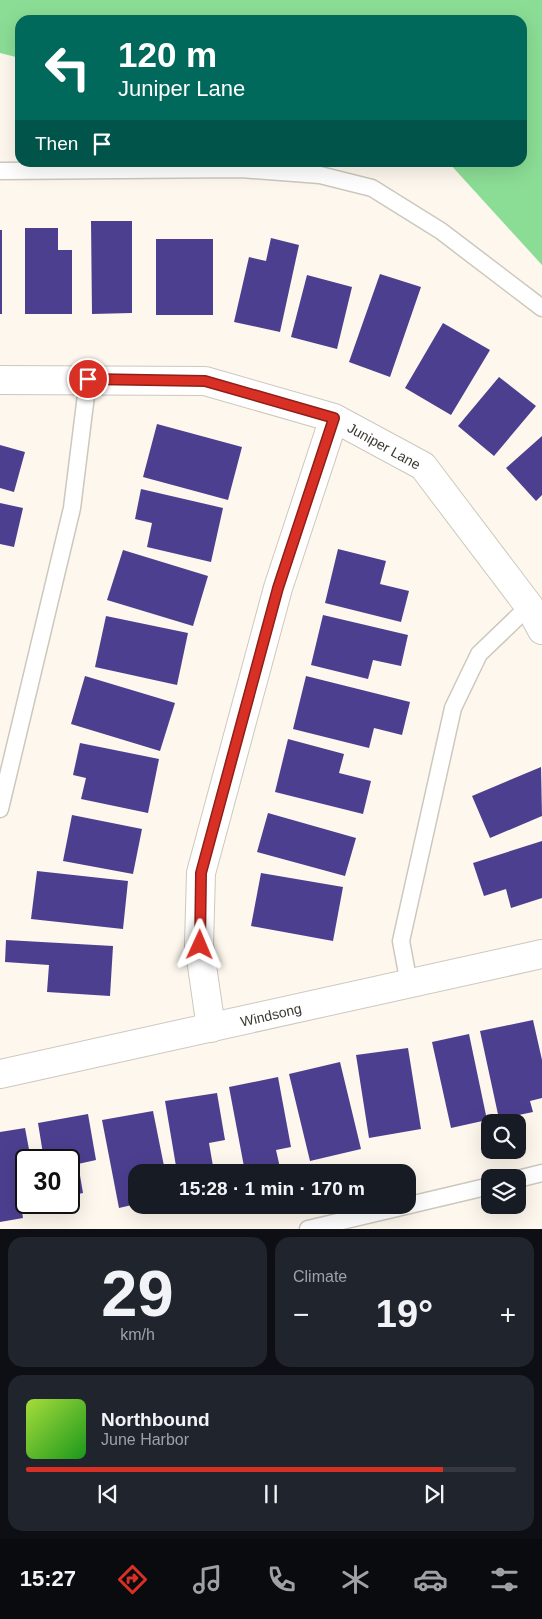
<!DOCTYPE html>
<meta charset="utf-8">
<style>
:root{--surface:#171b24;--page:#20242c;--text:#f1f3f6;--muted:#9ea1a6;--line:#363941;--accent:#d93025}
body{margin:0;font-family:Helvetica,sans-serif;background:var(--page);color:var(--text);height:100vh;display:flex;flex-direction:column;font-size:19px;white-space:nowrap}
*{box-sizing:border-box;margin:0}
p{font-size:16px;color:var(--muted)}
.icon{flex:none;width:28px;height:28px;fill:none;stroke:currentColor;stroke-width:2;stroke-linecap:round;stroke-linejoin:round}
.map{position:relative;height:1229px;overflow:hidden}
.details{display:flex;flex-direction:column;gap:8px;padding:8px;background:#0d0f14;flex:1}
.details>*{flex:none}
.guide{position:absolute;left:15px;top:15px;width:512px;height:152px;border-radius:15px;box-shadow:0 5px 20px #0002;background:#00695c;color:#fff;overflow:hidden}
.fabs{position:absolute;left:481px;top:1114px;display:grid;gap:10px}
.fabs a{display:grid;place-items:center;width:45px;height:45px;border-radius:10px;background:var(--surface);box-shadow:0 5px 20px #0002;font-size:25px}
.speed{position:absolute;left:15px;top:1149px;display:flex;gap:10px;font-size:25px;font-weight:700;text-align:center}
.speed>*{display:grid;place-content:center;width:65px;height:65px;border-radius:50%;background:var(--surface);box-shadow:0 5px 20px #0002;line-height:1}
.speed .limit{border:2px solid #111;border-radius:8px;background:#fff;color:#111}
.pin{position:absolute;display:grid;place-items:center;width:42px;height:42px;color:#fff;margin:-21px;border:2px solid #fff;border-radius:50%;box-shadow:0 1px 5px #0007}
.me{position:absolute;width:55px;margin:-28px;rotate:1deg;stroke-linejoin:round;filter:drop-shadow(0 0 4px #0008)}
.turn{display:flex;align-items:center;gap:18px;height:105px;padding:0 20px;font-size:22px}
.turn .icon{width:65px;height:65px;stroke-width:2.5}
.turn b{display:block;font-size:35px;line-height:42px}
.then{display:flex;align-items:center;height:48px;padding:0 20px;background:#0003;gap:10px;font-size:19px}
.big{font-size:38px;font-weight:800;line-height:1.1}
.details .card{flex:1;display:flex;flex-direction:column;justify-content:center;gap:8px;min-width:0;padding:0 18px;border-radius:15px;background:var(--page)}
.details .dial{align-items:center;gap:0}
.dial b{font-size:65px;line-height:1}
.song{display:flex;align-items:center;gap:15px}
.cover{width:60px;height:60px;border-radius:8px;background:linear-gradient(135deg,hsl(80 70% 55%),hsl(120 70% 35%))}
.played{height:5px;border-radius:2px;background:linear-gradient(90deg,var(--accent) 85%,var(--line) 85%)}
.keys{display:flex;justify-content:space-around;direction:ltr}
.heat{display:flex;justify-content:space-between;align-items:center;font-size:28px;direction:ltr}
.details .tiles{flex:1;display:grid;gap:8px;grid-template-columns:1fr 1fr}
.card:last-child{grid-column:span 2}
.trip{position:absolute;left:128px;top:1164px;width:288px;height:50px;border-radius:15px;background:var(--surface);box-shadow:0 5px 20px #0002;font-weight:800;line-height:50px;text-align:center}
.tab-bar{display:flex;height:80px;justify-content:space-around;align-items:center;background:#090b0e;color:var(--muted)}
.tab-bar .icon{width:35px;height:35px}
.tab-bar .selected{color:var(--accent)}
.tab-bar b{font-size:22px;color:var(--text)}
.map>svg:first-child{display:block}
.forest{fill:#8bdd95}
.building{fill:#4d3f90}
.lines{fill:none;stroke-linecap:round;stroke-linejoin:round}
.lane-casing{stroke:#cdc8be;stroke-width:19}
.street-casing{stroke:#cdc8be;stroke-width:30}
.lane{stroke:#fff;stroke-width:16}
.street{stroke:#fff;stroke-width:28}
.route-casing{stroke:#8d1f18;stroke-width:12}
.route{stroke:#d93025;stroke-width:9}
.labels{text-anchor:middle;stroke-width:5;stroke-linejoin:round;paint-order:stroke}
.street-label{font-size:14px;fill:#3b3834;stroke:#fff}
</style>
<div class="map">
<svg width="542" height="1229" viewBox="0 0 542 1229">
<rect width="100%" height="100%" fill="#fdf7ed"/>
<path class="forest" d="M 0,0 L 542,0 L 542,265 L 449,163 L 522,162 L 522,20 L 20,20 L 20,58 L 0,53 Z"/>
<path class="building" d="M 91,221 L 132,221 L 132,313 L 92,314 Z
M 25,228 L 58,228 L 58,250 L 72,250 L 72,314 L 25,314 Z
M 0,230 L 2,230 L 2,314 L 0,314 Z
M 271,238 L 299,245 L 280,332 L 234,322 L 249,257 L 266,261 Z
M 156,239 L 213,239 L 213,315 L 156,315 Z
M 380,274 L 421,287 L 390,377 L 349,362 Z
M 307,275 L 352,287 L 337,349 L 291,337 Z
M 443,323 L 490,350 L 451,415 L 405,388 Z
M 499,377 L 536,406 L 494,456 L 458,426 Z
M 157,424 L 242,447 L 228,500 L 143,477 Z
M 542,436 L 542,495 L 536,501 L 506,468 Z
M 0,445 L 25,452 L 14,492 L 0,488 Z
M 141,489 L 223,508 L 211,562 L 147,547 L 152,523 L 135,519 Z
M 0,503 L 23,508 L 14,547 L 0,544 Z
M 338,549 L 386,561 L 380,584 L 409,591 L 401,622 L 325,603 Z
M 123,550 L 208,576 L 193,626 L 107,600 Z
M 323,615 L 408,635 L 401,666 L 373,660 L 368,679 L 311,665 Z
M 106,616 L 188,633 L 177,685 L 95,667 Z
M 85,676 L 175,703 L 160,751 L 71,724 Z
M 306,676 L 410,702 L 402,735 L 374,728 L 369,748 L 293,729 Z
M 288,739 L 344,754 L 339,773 L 371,781 L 363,814 L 275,792 Z
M 80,743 L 159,759 L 148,813 L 81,799 L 86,778 L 73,775 Z
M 541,767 L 542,816 L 490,838 L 472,796 Z
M 268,813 L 356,838 L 345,876 L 257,852 Z
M 72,815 L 142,829 L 133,874 L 63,861 Z
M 542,841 L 542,898 L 511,908 L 506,889 L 484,896 L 473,863 Z
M 37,871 L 128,881 L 123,929 L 31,919 Z
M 261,873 L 343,887 L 333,941 L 251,926 Z
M 6,940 L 113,946 L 110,996 L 47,992 L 49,965 L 5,962 Z
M 533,1020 L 542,1060 L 542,1098 L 530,1101 L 533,1112 L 499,1119 L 480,1031 Z
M 469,1034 L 487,1120 L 451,1128 L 432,1042 Z
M 408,1048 L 421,1129 L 369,1138 L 356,1055 Z
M 340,1062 L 361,1149 L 310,1161 L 289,1074 Z
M 278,1077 L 291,1147 L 276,1150 L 281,1172 L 245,1172 L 229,1087 Z
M 217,1093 L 225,1140 L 209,1143 L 214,1172 L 177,1172 L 165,1101 Z
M 153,1111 L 165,1171 L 136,1172 L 136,1204 L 119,1208 L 102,1120 Z
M 88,1114 L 96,1160 L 78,1164 L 83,1193 L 69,1196 L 69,1160 L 44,1160 L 38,1123 Z
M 25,1128 L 31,1160 L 26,1160 L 26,1186 L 18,1188 L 23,1218 L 0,1222 L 0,1132 Z"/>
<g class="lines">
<g class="lane-casing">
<path id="lane" d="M 0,171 L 241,169 L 320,175 L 372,188 L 441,231 L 542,308
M 0,809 L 72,508 L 88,379
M 409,984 L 401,941 L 453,708 L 479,654 L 529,606
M 518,1179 L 542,1173
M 308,1229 L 490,1186"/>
</g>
<g class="street-casing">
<path id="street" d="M 0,380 L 205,381 L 334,418 L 423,466 L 529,606 L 542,630
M 211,1028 L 199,945 L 201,873 L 278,588 L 334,418
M 0,1074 L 542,954"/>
</g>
<use href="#lane" class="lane"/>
<use href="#street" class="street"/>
</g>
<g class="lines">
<g class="route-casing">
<path id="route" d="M 88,379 L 205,381 L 334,418 L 278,588 L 201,873 L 200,945"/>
</g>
<use href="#route" class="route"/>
</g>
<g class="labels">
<g class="street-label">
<text transform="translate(384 446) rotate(29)" y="5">Juniper Lane</text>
<text transform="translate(271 1015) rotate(-13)" y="5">Windsong</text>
</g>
</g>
</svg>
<div class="fabs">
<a><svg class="icon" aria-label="search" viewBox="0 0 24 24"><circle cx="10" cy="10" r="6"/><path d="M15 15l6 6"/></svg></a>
<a><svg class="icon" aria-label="layers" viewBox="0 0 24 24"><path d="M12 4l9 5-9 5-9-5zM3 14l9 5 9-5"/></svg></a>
</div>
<div class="speed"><div class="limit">30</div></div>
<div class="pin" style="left:88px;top:379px;background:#d93025"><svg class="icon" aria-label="arrive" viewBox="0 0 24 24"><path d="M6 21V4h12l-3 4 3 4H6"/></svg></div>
<svg class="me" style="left:200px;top:945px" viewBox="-20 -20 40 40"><path d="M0-17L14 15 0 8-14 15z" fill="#d93025" stroke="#fff" stroke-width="4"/></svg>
<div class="trip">15:28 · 1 min · 170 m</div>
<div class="guide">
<div class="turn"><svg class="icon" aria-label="left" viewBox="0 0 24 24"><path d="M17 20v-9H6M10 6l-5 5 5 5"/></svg><div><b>120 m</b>Juniper Lane</div></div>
<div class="then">Then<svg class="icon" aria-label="arrive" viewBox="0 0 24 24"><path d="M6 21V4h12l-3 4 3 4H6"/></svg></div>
</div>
</div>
<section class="details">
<div class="tiles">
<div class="card dial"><b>29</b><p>km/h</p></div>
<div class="card"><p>Climate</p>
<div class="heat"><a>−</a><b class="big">19°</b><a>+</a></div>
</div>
<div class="card">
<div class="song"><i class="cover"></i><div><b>Northbound</b><p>June Harbor</p></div></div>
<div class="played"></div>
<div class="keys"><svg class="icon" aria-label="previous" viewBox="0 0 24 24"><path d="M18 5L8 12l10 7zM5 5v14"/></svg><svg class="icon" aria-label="pause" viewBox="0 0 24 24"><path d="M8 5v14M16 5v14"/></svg><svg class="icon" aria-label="next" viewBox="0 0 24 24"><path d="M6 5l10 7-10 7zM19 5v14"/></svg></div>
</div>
</div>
</section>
<nav class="tab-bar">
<b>15:27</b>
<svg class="icon selected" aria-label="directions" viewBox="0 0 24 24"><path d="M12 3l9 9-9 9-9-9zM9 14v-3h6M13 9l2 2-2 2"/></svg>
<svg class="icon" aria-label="music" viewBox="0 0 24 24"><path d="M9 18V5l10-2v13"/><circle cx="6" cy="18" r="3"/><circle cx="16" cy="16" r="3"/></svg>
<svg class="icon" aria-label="phone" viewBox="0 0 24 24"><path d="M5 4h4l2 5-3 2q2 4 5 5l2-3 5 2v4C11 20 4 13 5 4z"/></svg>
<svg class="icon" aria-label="climate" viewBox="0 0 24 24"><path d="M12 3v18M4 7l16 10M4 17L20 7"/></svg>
<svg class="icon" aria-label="car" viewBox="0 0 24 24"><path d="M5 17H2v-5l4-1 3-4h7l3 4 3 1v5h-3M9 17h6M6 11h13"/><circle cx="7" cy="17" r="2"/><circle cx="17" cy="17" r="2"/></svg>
<svg class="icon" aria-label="filters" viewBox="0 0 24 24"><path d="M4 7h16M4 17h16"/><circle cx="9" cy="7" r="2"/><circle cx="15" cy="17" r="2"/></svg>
</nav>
